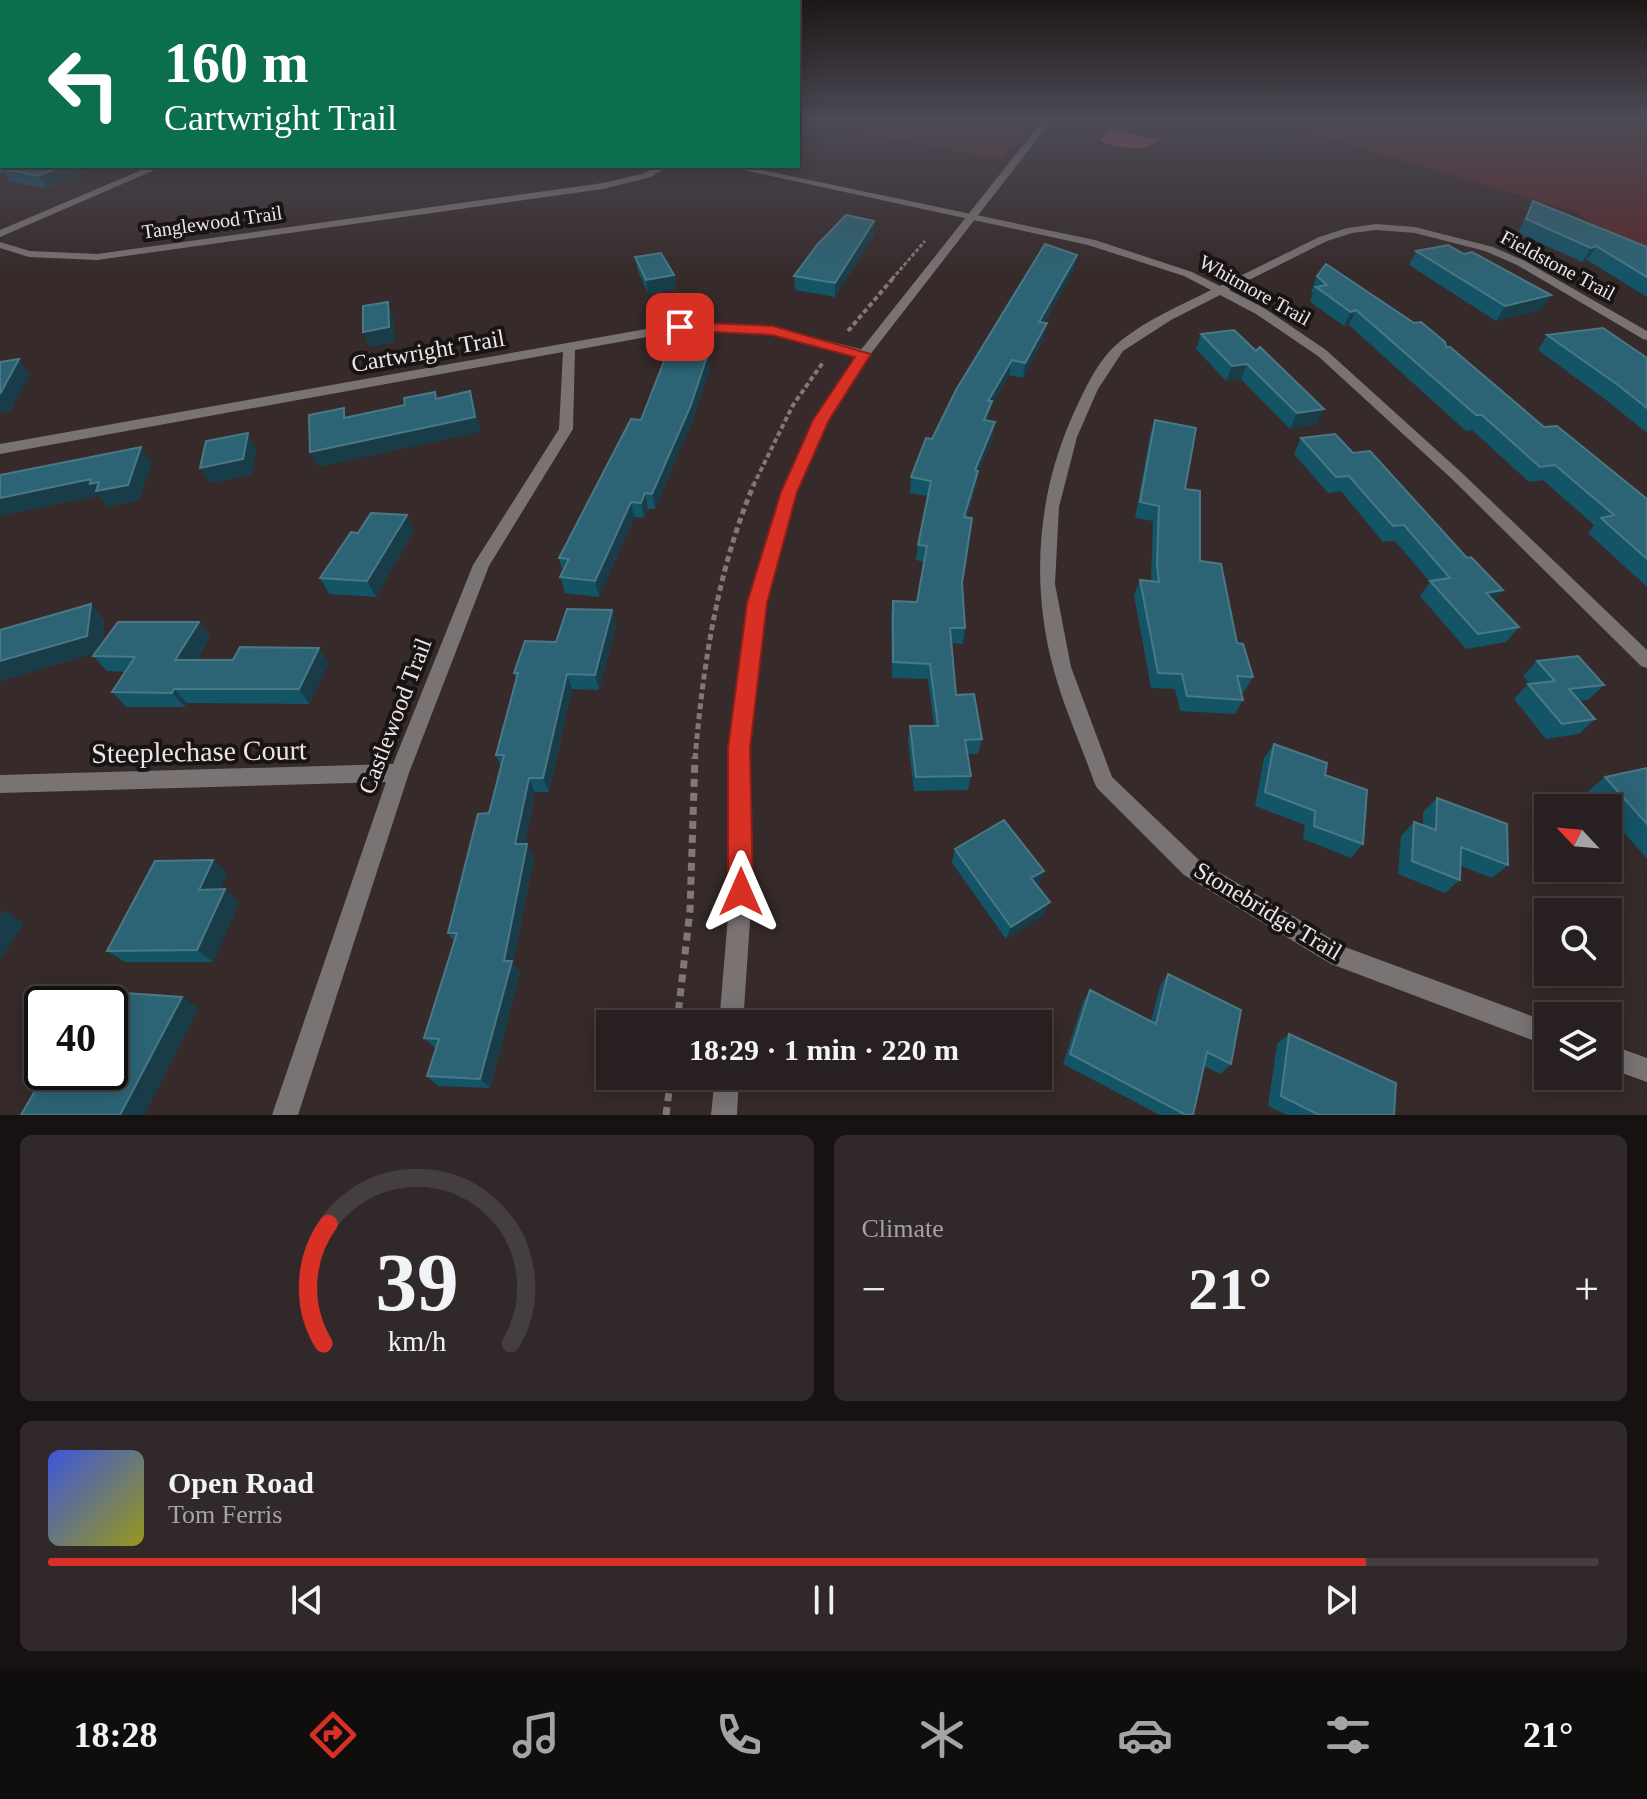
<!DOCTYPE html>
<meta charset="utf-8">
<style>
:root{--surface:#282020;--page:#302829;--text:#f1f3f6;--muted:#a5a3a5;--line:#443e3e;--accent:#d93025}
body{margin:0;font-family:"Times New Roman",serif;background:var(--page);color:var(--text);height:100vh;display:flex;flex-direction:column;font-size:30px;white-space:nowrap}
*{box-sizing:border-box;margin:0}
p{font-size:26px;color:var(--muted)}
.icon{flex:none;width:44px;height:44px;fill:none;stroke:currentColor;stroke-width:2;stroke-linecap:round;stroke-linejoin:round}
.map{position:relative;height:1115px;overflow:hidden}
.details{display:flex;flex-direction:column;gap:20px;padding:20px;background:#161212;flex:1}
.details>*{flex:none}
.banner{position:absolute;left:0px;top:0px;width:800px;height:168px;box-shadow:0 4px 20px #0003,0 0 0 2px var(--line);background:#0b6e4f;color:#fff;overflow:hidden}
.needle{width:52px;rotate:296deg}
.tools{position:absolute;left:1534px;top:794px;display:grid;gap:16px}
.tools a{display:grid;place-items:center;width:88px;height:88px;border-radius:0px;background:var(--surface);box-shadow:0 4px 20px #0003,0 0 0 2px var(--line);font-size:40px}
.speed{position:absolute;left:24px;top:986px;display:flex;gap:16px;font-size:40px;font-weight:700;text-align:center}
.speed>*{display:grid;place-content:center;width:104px;height:104px;border-radius:50%;background:var(--surface);box-shadow:0 4px 20px #0003,0 0 0 2px var(--line);line-height:1}
.speed .limit{border:4px solid #111;border-radius:12px;background:#fff;color:#111}
.pin{position:absolute;display:grid;place-items:center;width:68px;height:68px;color:#fff;margin:-34px;border-radius:16px;box-shadow:0 4px 12px #0006}
.me{position:absolute;width:88px;margin:-44px;rotate:0deg;stroke-linejoin:round;filter:drop-shadow(0 0 6px #0008)}
.turn{display:flex;align-items:center;gap:28px;height:168px;padding:0 32px;font-size:36px}
.turn .icon{width:104px;height:104px;stroke-width:2.5}
.turn b{display:block;font-size:56px;line-height:68px}
.big{font-size:60px;font-weight:800;line-height:1.1}
.details .tile{flex:1;display:flex;flex-direction:column;justify-content:center;gap:12px;min-width:0;padding:0 28px;border-radius:12px;background:var(--page)}
.details .dial{align-items:center;gap:0}
.dial svg{height:208px;overflow:visible;fill:none;stroke:var(--line);stroke-width:7;stroke-linecap:round;text-anchor:middle}
.dial text{fill:var(--text);stroke:none}
.song{display:flex;align-items:center;gap:24px}
.cover{width:96px;height:96px;border-radius:12px;background:linear-gradient(135deg,hsl(230 70% 55%),hsl(60 70% 35%))}
.played{height:8px;border-radius:4px;background:linear-gradient(90deg,var(--accent) 85%,var(--line) 85%)}
.keys{display:flex;justify-content:space-around;direction:ltr}
.heat{display:flex;justify-content:space-between;align-items:center;font-size:44px;direction:ltr}
.details .tiles{flex:1;display:grid;gap:20px;grid-template-columns:1fr 1fr}
.tile:last-child{grid-column:span 2}
.trip{position:absolute;left:596px;top:1010px;width:456px;height:80px;border-radius:0px;background:var(--surface);box-shadow:0 4px 20px #0003,0 0 0 2px var(--line);font-weight:800;line-height:80px;text-align:center}
.tabs{display:flex;height:128px;justify-content:space-around;align-items:center;background:#100d0d;color:var(--muted)}
.tabs .icon{width:56px;height:56px}
.tabs .active{color:var(--accent)}
.tabs b{font-size:36px;color:var(--text)}
.map>svg:first-child{display:block}
.green{fill:#59292d}
.water{fill:#a44c53}
.lines{fill:none;stroke-linecap:round;stroke-linejoin:round}
.path-far3{stroke:#827777;stroke-width:3;stroke-dasharray:4 2;stroke-linecap:butt}
.path-far2{stroke:#827777;stroke-width:4;stroke-dasharray:5 3;stroke-linecap:butt}
.path-far1{stroke:#827777;stroke-width:5;stroke-dasharray:6 4;stroke-linecap:butt}
.path{stroke:#827777;stroke-width:7;stroke-dasharray:8 6;stroke-linecap:butt}
.minor{fill:#797373;fill-rule:evenodd}
.tertiary{fill:#797373;fill-rule:evenodd}
.wall{fill:#145467}
.shaded-wall{fill:#183d49}
.building{fill:#2c6475;stroke:#4a7886;stroke-width:2}
.route{fill:#d93025;stroke:#8d1f18;stroke-width:2}
.labels{text-anchor:middle;stroke-width:8;stroke-linejoin:round;paint-order:stroke}
.far-street-label{font-size:20px;fill:#ede5e5;stroke:#191414}
.street-label{font-size:24px;fill:#ede5e5;stroke:#191414}
.near-street-label{font-size:28px;fill:#ede5e5;stroke:#191414}
</style>
<div class="map">
<svg width="1647" height="1115" viewBox="0 0 1647 1115">
<rect width="100%" height="100%" fill="#362a2a"/>
<path class="green" d="M 798,120 L 1034,120 L 1001,160 Z
M 1248,120 L 1647,120 L 1647,253 L 1572,211 L 1304,131 Z"/>
<path class="water" d="M 1110,129 L 1158,140 C 1147,152 1114,149 1100,140 Z"/>
<g class="lines">
<path class="path-far3" d="M 892,279 L 925,241"/>
<path class="path-far2" d="M 848,331 L 894,277
M 753,486 L 793,405 L 824,361"/>
<path class="path-far1" d="M 695,759 C 703,666 717,571 754,484"/>
<path class="path" d="M 677,1024 L 690,910 L 695,757
M 666,1115 L 671,1076"/>
<path class="minor" d="M 151,166 L 164,166 L 0,237 L 0,230 Z
M 656,166 L 668,166 L 651,177 L 603,189 L 97,260 L 29,257 L 0,248 L 0,242 L 30,251 L 97,254 L 603,183 L 645,173 Z
M 725,166 L 743,166 L 1095,240 L 1192,272 L 1220,286 L 1319,237 L 1347,228 L 1376,224 L 1415,227 L 1493,247 L 1525,261 L 1647,331 L 1647,340 L 1643,339 L 1517,265 L 1485,251 L 1415,233 L 1376,230 L 1352,233 L 1327,241 L 1229,290 L 1264,308 L 1326,350 L 1462,473 L 1647,650 L 1647,668 L 1641,666 L 1452,479 L 1318,356 L 1256,314 L 1220,295 L 1171,320 L 1123,351 L 1098,389 L 1077,437 L 1059,507 L 1055,584 L 1071,667 L 1112,777 L 1200,861 L 1345,947 L 1548,1022 L 1548,1046 L 1331,964 L 1184,875 L 1097,788 L 1094,782 C 1081,744 1063,706 1053,667 C 1031,584 1037,496 1072,417 C 1082,395 1097,361 1116,345 C 1143,321 1180,306 1211,290 L 1184,276 L 1088,245 Z
M 680,323 L 773,327 L 868,351 L 870,354 L 864,358 L 773,335 L 680,331 L 575,350 L 573,429 L 489,566 L 409,773 L 298,1115 L 272,1115 L 386,782 L 0,793 L 0,775 L 393,764 L 473,565 L 559,429 L 563,352 L 0,454 L 0,444 Z
M 1608,1044 L 1647,1058 L 1647,1082 L 1608,1068 Z"/>
<path class="tertiary" d="M 1043,120 L 1052,120 L 869,356 L 828,420 L 796,492 L 765,603 L 749,748 L 752,892 L 743,1024 L 719,1024 L 730,892 L 729,748 L 749,603 L 782,492 L 814,420 L 860,351 Z
M 715,1076 L 739,1076 L 737,1115 L 711,1115 Z"/>
</g>
<path class="wall" d="M 0,120 L 2,166 L 101,166 L 46,189 L 9,181 L 4,173 L 0,174 Z
M 1533,201 L 1647,247 L 1647,297 L 1587,260 L 1582,262 L 1518,233 Z
M 874,221 L 874,235 L 835,297 L 795,290 L 794,276 Z
M 1416,251 L 1542,310 L 1496,321 L 1409,265 Z
M 1077,255 L 1074,269 L 1044,323 L 1044,338 L 1023,378 L 1009,375 L 991,407 L 988,421 L 993,438 L 978,472 L 976,486 L 967,517 L 962,583 L 965,628 L 963,644 L 952,643 L 956,695 L 982,739 L 978,754 L 968,754 L 971,776 L 968,790 L 914,791 L 908,741 L 910,726 L 934,726 L 928,679 L 892,678 L 891,616 L 893,601 L 917,602 L 924,562 L 916,560 L 918,545 L 928,496 L 910,493 L 911,477 L 932,439 Z
M 635,257 L 674,275 L 676,289 L 648,294 L 638,271 Z
M 1317,276 L 1446,347 L 1544,427 L 1647,499 L 1647,587 L 1588,533 L 1594,525 L 1543,480 L 1529,482 L 1472,430 L 1466,431 L 1349,325 L 1344,326 L 1310,302 L 1313,293 L 1311,291 Z
M 1234,330 L 1317,424 L 1290,429 L 1241,379 L 1226,381 L 1196,349 L 1201,334 Z
M 1547,335 L 1647,358 L 1647,433 L 1606,400 L 1538,350 Z
M 708,353 L 710,368 L 693,420 L 655,509 L 648,509 L 644,518 L 634,517 L 599,597 L 565,593 L 560,577 L 563,572 L 559,558 L 641,420 Z
M 1155,420 L 1185,489 L 1200,561 L 1253,677 L 1244,692 L 1241,692 L 1243,700 L 1235,714 L 1180,711 L 1175,689 L 1151,688 L 1134,595 L 1140,580 L 1151,581 L 1153,521 L 1135,518 L 1150,435 Z
M 1301,438 L 1353,453 L 1503,590 L 1494,601 L 1519,627 L 1506,642 L 1466,649 L 1420,596 L 1430,582 L 1395,541 L 1383,542 L 1341,491 L 1328,493 L 1294,454 Z
M 414,530 L 376,597 L 329,594 L 320,578 L 358,533 Z
M 104,620 L 102,644 L 199,622 L 210,637 L 197,660 L 329,663 L 309,704 L 187,703 L 185,707 L 126,707 L 112,692 L 125,672 L 107,671 L 93,656 L 95,653 L 0,681 L 0,630 Z
M 616,625 L 599,690 L 572,689 L 549,792 L 535,792 L 525,844 L 534,857 L 513,963 L 520,973 L 490,1088 L 438,1086 L 427,1076 L 436,1049 L 424,1038 L 454,941 L 448,933 L 489,813 L 501,767 L 496,755 L 516,679 L 514,673 L 556,642 Z
M 1537,661 L 1604,685 L 1588,700 L 1579,701 L 1595,719 L 1579,734 L 1546,739 L 1514,699 L 1528,684 L 1530,684 L 1523,676 Z
M 1274,744 L 1325,775 L 1363,844 L 1351,858 L 1303,839 L 1305,825 L 1255,806 L 1264,758 Z
M 1647,768 L 1647,859 L 1608,814 L 1608,808 L 1602,808 L 1588,791 L 1605,777 Z
M 1437,798 L 1508,865 L 1492,878 L 1461,866 L 1460,880 L 1445,893 L 1398,874 L 1401,836 L 1414,822 L 1423,825 L 1423,812 Z
M 955,849 L 1044,871 L 1039,884 L 1037,885 L 1044,915 L 1006,939 L 952,863 Z
M 213,860 L 227,874 L 220,889 L 239,902 L 213,962 L 125,962 L 107,951 Z
M 1168,974 L 1231,1064 L 1220,1074 L 1204,1066 L 1193,1115 L 1160,1115 L 1063,1064 L 1083,1002 L 1090,990 L 1151,1021 L 1160,986 Z
M 1289,1034 L 1394,1115 L 1287,1115 L 1268,1106 L 1277,1044 Z"/>
<path class="shaded-wall" d="M 62,166 L 101,166 L 46,189 L 38,176 Z
M 874,221 L 874,235 L 835,297 L 835,283 Z
M 1596,246 L 1587,260 L 1582,262 L 1591,248 Z
M 1077,255 L 1074,269 L 1036,336 L 1039,322 Z
M 674,275 L 676,289 L 648,294 L 646,280 Z
M 1551,295 L 1542,310 L 1496,321 L 1505,306 Z
M 388,302 L 393,316 L 395,342 L 369,347 L 363,332 Z
M 1356,310 L 1349,325 L 1344,326 L 1351,312 Z
M 1047,323 L 1044,338 L 1023,378 L 1025,363 Z
M 708,353 L 710,368 L 693,420 L 655,509 L 652,494 Z
M 19,359 L 30,374 L 11,411 L 0,413 L 0,394 Z
M 1012,360 L 1009,375 L 991,407 L 989,417 L 981,435 L 988,401 Z
M 1247,364 L 1241,379 L 1226,381 L 1232,366 Z
M 470,391 L 475,407 L 481,432 L 318,467 L 310,452 Z
M 1324,409 L 1317,424 L 1290,429 L 1297,413 Z
M 995,422 L 993,438 L 978,472 L 976,486 L 962,532 L 975,470 Z
M 248,433 L 256,449 L 252,475 L 210,483 L 200,468 Z
M 141,447 L 152,463 L 139,501 L 107,507 L 99,496 L 0,516 L 0,498 L 91,479 Z
M 645,493 L 648,509 L 644,518 L 641,503 Z
M 631,502 L 634,517 L 599,597 L 595,581 Z
M 407,515 L 414,530 L 376,597 L 367,581 Z
M 1503,590 L 1490,605 L 1486,593 Z
M 91,604 L 104,620 L 101,651 L 0,681 L 0,661 Z
M 612,610 L 616,625 L 599,690 L 595,675 Z
M 199,622 L 210,637 L 187,675 L 175,660 Z
M 319,648 L 329,663 L 309,704 L 299,689 Z
M 567,674 L 572,689 L 549,792 L 543,778 Z
M 174,689 L 187,703 L 185,707 L 172,693 Z
M 529,778 L 535,792 L 522,858 L 515,844 Z
M 527,844 L 534,857 L 513,963 L 520,973 L 490,1088 L 480,1079 Z
M 213,860 L 227,874 L 214,902 L 199,890 Z
M 1044,871 L 1039,884 L 1027,891 L 1031,878 Z
M 225,889 L 239,902 L 213,962 L 197,950 Z
M 1050,902 L 1044,915 L 1006,939 L 1011,927 Z
M 4,910 L 24,923 L 0,960 L 0,916 Z
M 182,997 L 199,1008 L 144,1115 L 120,1115 Z"/>
<path class="building" d="M 0,120 L 2,120 L 2,166 L 62,166 L 38,176 L 0,168 Z
M 1533,201 L 1647,247 L 1647,277 L 1596,246 L 1591,248 L 1526,219 Z
M 846,215 L 874,221 L 835,283 L 794,276 L 817,245 Z
M 1045,244 L 1077,255 L 1039,322 L 1047,323 L 1025,363 L 1012,360 L 988,401 L 992,401 L 984,420 L 995,422 L 975,470 L 978,471 L 964,517 L 972,518 L 962,583 L 965,628 L 950,628 L 956,695 L 974,694 L 982,739 L 965,740 L 971,776 L 916,777 L 910,726 L 938,726 L 930,664 L 893,662 L 893,601 L 917,602 L 927,546 L 918,545 L 931,481 L 911,477 L 926,438 L 932,439 L 956,390 Z
M 1448,245 L 1464,254 L 1472,252 L 1551,295 L 1505,306 L 1416,251 Z
M 661,253 L 674,275 L 646,280 L 635,257 Z
M 1326,264 L 1414,323 L 1421,322 L 1445,342 L 1446,347 L 1450,347 L 1544,427 L 1557,426 L 1647,499 L 1647,559 L 1601,518 L 1614,515 L 1555,465 L 1540,467 L 1482,415 L 1476,415 L 1356,310 L 1351,312 L 1316,287 L 1327,285 L 1317,276 Z
M 388,302 L 389,327 L 363,332 L 363,306 Z
M 1603,328 L 1647,358 L 1647,408 L 1618,385 L 1547,335 Z
M 1234,330 L 1256,351 L 1260,347 L 1324,409 L 1297,413 L 1247,364 L 1232,366 L 1201,334 Z
M 668,351 L 708,353 L 691,405 L 652,494 L 645,493 L 641,503 L 631,502 L 595,581 L 560,577 L 569,559 L 559,558 L 631,419 L 641,420 Z
M 19,359 L 0,394 L 0,362 Z
M 470,391 L 475,417 L 310,452 L 309,415 L 344,408 L 344,418 L 405,405 L 404,398 L 435,392 L 436,399 Z
M 1155,420 L 1196,428 L 1185,489 L 1200,491 L 1200,561 L 1221,564 L 1237,643 L 1243,644 L 1253,677 L 1237,676 L 1243,700 L 1187,696 L 1182,674 L 1158,673 L 1140,580 L 1159,582 L 1157,565 L 1159,506 L 1140,502 Z
M 248,433 L 243,459 L 200,468 L 206,441 Z
M 1335,434 L 1353,453 L 1370,451 L 1467,558 L 1471,557 L 1503,590 L 1486,593 L 1519,627 L 1478,634 L 1430,581 L 1450,578 L 1404,525 L 1393,526 L 1349,476 L 1336,477 L 1301,438 Z
M 141,447 L 128,485 L 96,491 L 99,482 L 90,484 L 91,479 L 0,498 L 0,475 Z
M 371,513 L 407,515 L 367,581 L 320,578 L 351,532 L 358,533 Z
M 91,604 L 87,636 L 0,661 L 0,630 Z
M 567,609 L 612,610 L 595,675 L 567,674 L 543,778 L 529,778 L 515,844 L 527,844 L 504,961 L 512,961 L 480,1079 L 427,1076 L 439,1039 L 424,1038 L 457,933 L 448,933 L 478,814 L 489,813 L 504,755 L 496,755 L 518,673 L 514,673 L 525,641 L 556,642 Z
M 118,622 L 199,622 L 175,660 L 233,660 L 240,647 L 319,648 L 299,689 L 174,689 L 172,693 L 112,692 L 135,657 L 93,656 Z
M 1578,656 L 1604,685 L 1569,689 L 1595,719 L 1562,724 L 1528,684 L 1555,681 L 1537,661 Z
M 1274,744 L 1327,763 L 1325,775 L 1367,790 L 1363,844 L 1314,826 L 1315,811 L 1265,792 Z
M 1647,768 L 1647,824 L 1605,777 Z
M 1437,798 L 1507,824 L 1508,865 L 1461,847 L 1460,880 L 1412,861 L 1414,822 L 1436,830 Z
M 1004,820 L 1044,871 L 1031,878 L 1050,902 L 1011,927 L 955,849 Z
M 213,860 L 199,890 L 225,889 L 197,950 L 107,951 L 155,861 Z
M 1168,974 L 1241,1010 L 1231,1064 L 1207,1052 L 1193,1115 L 1186,1115 L 1070,1054 L 1090,990 L 1156,1024 Z
M 95,991 L 182,997 L 120,1115 L 21,1115 L 46,1072 L 110,1072 L 110,1004 L 87,1004 Z
M 1289,1034 L 1396,1083 L 1394,1115 L 1319,1115 L 1281,1096 Z"/>
<linearGradient id="sky" x2="0" y2="1"><stop stop-color="#1e1717"/><stop offset="0.43" stop-color="#4c4a55"/><stop offset="1" stop-color="#4c4a55" stop-opacity="0"/></linearGradient>
<rect width="1647" height="277" fill="url(#sky)"/>
<path class="route" d="M 680,322 L 773,326 L 871,354 L 829,420 L 797,492 L 767,603 L 750,748 L 753,892 L 749,901 L 741,904 L 732,901 L 728,892 L 728,748 L 747,603 L 781,492 L 813,420 L 855,357 L 772,335 L 676,330 L 674,327 Z"/>
<g class="labels">
<g class="far-street-label">
<text transform="translate(212 222) rotate(-8)" y="7">Tanglewood Trail</text>
<text transform="translate(1558 265) rotate(28)" y="7">Fieldstone Trail</text>
<text transform="translate(1255 290) rotate(29)" y="7">Whitmore Trail</text>
</g>
<g class="street-label">
<text transform="translate(428 351) rotate(-10)" y="8">Cartwright Trail</text>
<text transform="translate(395 716) rotate(-69)" y="8">Castlewood Trail</text>
<text transform="translate(1268 911) rotate(31)" y="8">Stonebridge Trail</text>
</g>
<g class="near-street-label">
<text transform="translate(199 751) rotate(-1)" y="10">Steeplechase Court</text>
</g>
</g>
</svg>
<div class="tools">
<a><svg class="needle" viewBox="-14 -14 28 28"><path d="M0-13l5 13h-10z" fill="#e53935"/><path d="M0 13l5-13h-10z" fill="#a5a3a5"/></svg></a>
<a><svg class="icon" aria-label="search" viewBox="0 0 24 24"><circle cx="10" cy="10" r="6"/><path d="M15 15l6 6"/></svg></a>
<a><svg class="icon" aria-label="layers" viewBox="0 0 24 24"><path d="M12 4l9 5-9 5-9-5zM3 14l9 5 9-5"/></svg></a>
</div>
<div class="speed"><div class="limit">40</div></div>
<div class="pin" style="left:680px;top:327px;background:#d93025"><svg class="icon" aria-label="arrive" viewBox="0 0 24 24"><path d="M6 21V4h12l-3 4 3 4H6"/></svg></div>
<svg class="me" style="left:741px;top:892px" viewBox="-20 -20 40 40"><path d="M0-17L14 15 0 8-14 15z" fill="#d93025" stroke="#fff" stroke-width="4"/></svg>
<div class="trip">18:29 · 1 min · 220 m</div>
<div class="banner">
<div class="turn"><svg class="icon" aria-label="left" viewBox="0 0 24 24"><path d="M17 20v-9H6M10 6l-5 5 5 5"/></svg><div><b>160 m</b>Cartwright Trail</div></div>
</div>
</div>
<section class="details">
<div class="tiles">
<div class="tile dial"><svg viewBox="0 0 100 80">
<path d="M14 69A42 42 0 1 1 86 69"/>
<path d="M14 69A42 42 0 0 1 16 23" stroke="#d93025"/>
<text x="50" y="56" font-size="32" font-weight="700">39</text>
<text x="50" y="72" font-size="11">km/h</text>
</svg></div>
<div class="tile"><p>Climate</p>
<div class="heat"><a>−</a><b class="big">21°</b><a>+</a></div>
</div>
<div class="tile">
<div class="song"><i class="cover"></i><div><b>Open Road</b><p>Tom Ferris</p></div></div>
<div class="played"></div>
<div class="keys"><svg class="icon" aria-label="previous" viewBox="0 0 24 24"><path d="M18 5L8 12l10 7zM5 5v14"/></svg><svg class="icon" aria-label="pause" viewBox="0 0 24 24"><path d="M8 5v14M16 5v14"/></svg><svg class="icon" aria-label="next" viewBox="0 0 24 24"><path d="M6 5l10 7-10 7zM19 5v14"/></svg></div>
</div>
</div>
</section>
<nav class="tabs">
<b>18:28</b>
<svg class="icon active" aria-label="directions" viewBox="0 0 24 24"><path d="M12 3l9 9-9 9-9-9zM9 14v-3h6M13 9l2 2-2 2"/></svg>
<svg class="icon" aria-label="music" viewBox="0 0 24 24"><path d="M9 18V5l10-2v13"/><circle cx="6" cy="18" r="3"/><circle cx="16" cy="16" r="3"/></svg>
<svg class="icon" aria-label="phone" viewBox="0 0 24 24"><path d="M5 4h4l2 5-3 2q2 4 5 5l2-3 5 2v4C11 20 4 13 5 4z"/></svg>
<svg class="icon" aria-label="climate" viewBox="0 0 24 24"><path d="M12 3v18M4 7l16 10M4 17L20 7"/></svg>
<svg class="icon" aria-label="car" viewBox="0 0 24 24"><path d="M5 17H2v-5l4-1 3-4h7l3 4 3 1v5h-3M9 17h6M6 11h13"/><circle cx="7" cy="17" r="2"/><circle cx="17" cy="17" r="2"/></svg>
<svg class="icon" aria-label="filters" viewBox="0 0 24 24"><path d="M4 7h16M4 17h16"/><circle cx="9" cy="7" r="2"/><circle cx="15" cy="17" r="2"/></svg>
<b>21°</b>
</nav>
